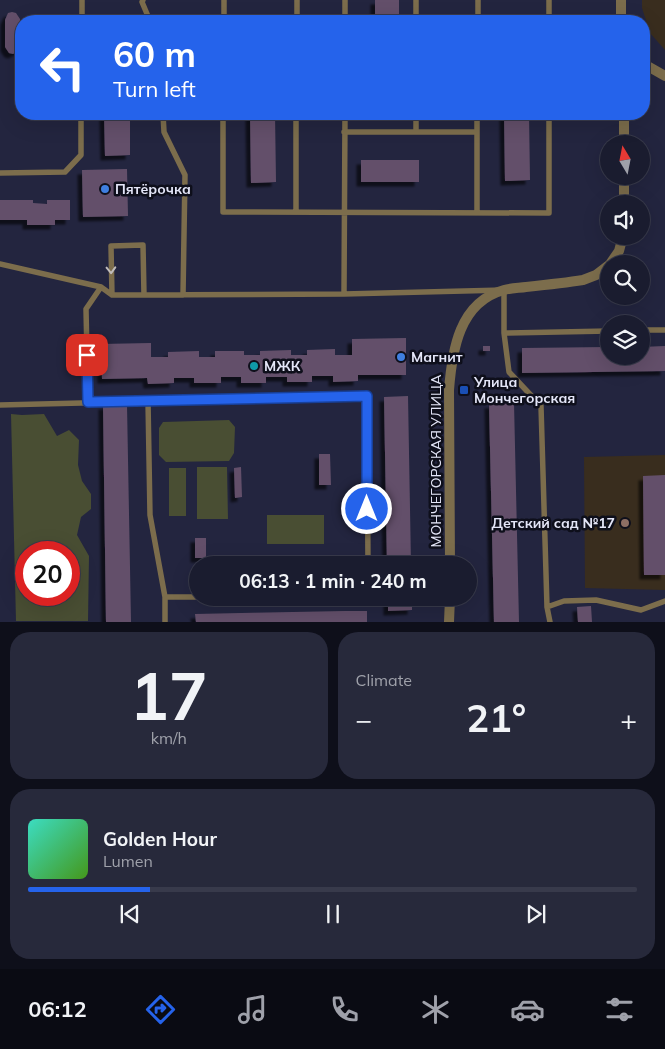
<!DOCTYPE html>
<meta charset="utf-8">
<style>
:root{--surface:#1a1c2f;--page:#27293b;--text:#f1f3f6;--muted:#9fa1aa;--line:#383a4b;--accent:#2563eb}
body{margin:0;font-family:Mulish,sans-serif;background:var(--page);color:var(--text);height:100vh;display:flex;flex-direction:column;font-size:19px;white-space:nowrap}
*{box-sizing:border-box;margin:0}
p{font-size:16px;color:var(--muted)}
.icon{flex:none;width:28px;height:28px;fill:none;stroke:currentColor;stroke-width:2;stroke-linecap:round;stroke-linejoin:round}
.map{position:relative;height:622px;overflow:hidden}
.side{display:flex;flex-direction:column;gap:10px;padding:10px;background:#0e0f1a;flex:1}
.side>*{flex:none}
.top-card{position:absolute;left:15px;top:15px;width:635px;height:105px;border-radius:20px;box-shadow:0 5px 20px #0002,0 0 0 1px var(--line);background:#2563eb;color:#fff;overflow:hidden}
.needle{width:32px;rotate:350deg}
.controls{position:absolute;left:600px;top:135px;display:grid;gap:10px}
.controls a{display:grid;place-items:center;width:50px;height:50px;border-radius:50%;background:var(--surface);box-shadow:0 5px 20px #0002,0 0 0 1px var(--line);font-size:25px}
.speed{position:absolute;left:15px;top:541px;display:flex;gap:10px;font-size:25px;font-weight:700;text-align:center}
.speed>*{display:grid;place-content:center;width:65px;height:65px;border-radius:50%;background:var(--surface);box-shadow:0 5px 20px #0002,0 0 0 1px var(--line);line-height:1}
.speed .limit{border:8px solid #d22;background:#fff;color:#111}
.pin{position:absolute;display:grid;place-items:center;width:42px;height:42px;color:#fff;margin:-21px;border-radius:10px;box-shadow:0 2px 8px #0006}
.me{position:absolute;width:55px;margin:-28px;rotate:0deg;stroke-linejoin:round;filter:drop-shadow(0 0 4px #0008)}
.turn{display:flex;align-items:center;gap:18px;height:105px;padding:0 15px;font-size:22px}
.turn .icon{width:65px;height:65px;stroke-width:2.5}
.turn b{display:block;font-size:35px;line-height:42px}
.big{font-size:38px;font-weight:700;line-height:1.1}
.side .card{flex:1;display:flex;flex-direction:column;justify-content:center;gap:8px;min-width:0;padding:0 18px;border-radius:20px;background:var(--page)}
.side .dial{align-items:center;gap:0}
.dial b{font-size:65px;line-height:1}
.song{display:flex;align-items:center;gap:15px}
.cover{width:60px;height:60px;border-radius:8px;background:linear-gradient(135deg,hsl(170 70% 55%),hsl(100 70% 35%))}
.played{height:5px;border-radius:2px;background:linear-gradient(90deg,var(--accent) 20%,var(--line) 20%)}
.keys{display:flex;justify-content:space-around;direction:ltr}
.heat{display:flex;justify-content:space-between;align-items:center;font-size:28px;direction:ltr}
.side .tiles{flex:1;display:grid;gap:10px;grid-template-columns:1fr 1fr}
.card:last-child{grid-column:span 2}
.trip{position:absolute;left:189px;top:556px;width:288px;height:50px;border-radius:25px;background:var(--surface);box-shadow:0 5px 20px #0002,0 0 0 1px var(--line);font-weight:700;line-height:50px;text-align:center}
.menu{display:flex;height:80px;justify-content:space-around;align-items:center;background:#0a0b13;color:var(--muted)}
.menu .icon{width:35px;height:35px}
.menu .current{color:var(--accent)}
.menu b{font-size:22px;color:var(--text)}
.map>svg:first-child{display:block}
.education{fill:#392d1e}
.green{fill:#494e33;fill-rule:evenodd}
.building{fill:#63506a;filter:url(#shadow)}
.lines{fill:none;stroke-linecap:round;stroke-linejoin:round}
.service{stroke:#7c6d4c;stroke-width:5.5}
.minor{stroke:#7c6d4c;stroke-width:10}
.tertiary{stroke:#7c6d4c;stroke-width:10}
.oneway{stroke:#c0bcbc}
.route-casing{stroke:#184099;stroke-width:12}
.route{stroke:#2563eb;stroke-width:9}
.shop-dot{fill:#3f7fe0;stroke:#0e0f1b;stroke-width:2}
.culture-dot{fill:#0f9aa8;stroke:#0e0f1b;stroke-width:2}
.transit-dot{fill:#1a4fb4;stroke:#0e0f1b;stroke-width:2}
.education-dot{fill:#8d6e63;stroke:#0e0f1b;stroke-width:2}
.labels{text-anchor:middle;stroke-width:5;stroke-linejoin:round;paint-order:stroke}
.poi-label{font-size:14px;font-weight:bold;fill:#e4e6f8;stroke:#0e0f1b;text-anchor:start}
.street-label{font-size:14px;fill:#e4e6f8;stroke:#0e0f1b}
</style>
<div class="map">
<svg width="665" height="622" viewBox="0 0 665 622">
<defs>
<filter id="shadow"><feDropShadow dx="-4.5" dy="4.5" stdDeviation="1" flood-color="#0009"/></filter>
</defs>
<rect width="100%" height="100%" fill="#23253f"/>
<path class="education" d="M 642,0 L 665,0 L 665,50 L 650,33 L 642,8 Z
M 665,455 L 665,590 L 585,588 L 584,457 Z"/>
<path class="green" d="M 11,414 L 22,415 L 44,414 L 57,436 L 69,430 L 79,440 L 78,465 L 82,481 L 91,494 L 91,509 L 81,517 L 77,535 L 89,556 L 88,621 L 16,621 ZM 69,552 L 69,595 L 26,595 L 26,552 Z
M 229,420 L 235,427 L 234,453 L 229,461 L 166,462 L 159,455 L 159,428 L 163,422 Z
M 197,467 L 227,467 L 228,519 L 197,519 Z
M 169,468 L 186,468 L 186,516 L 169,516 Z
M 267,515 L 324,515 L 324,544 L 267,544 Z"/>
<path class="building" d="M 375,0 L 399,0 L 399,21 L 375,21 Z
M 12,12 L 16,13 L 20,19 L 20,50 L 13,54 L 9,53 L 5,47 L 5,20 L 8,13 Z
M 104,114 L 130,114 L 130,155 L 105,156 Z
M 250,114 L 275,114 L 276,182 L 251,183 Z
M 504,114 L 529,114 L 530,180 L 505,181 Z
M 361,160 L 419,160 L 419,182 L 361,182 Z
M 127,169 L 128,216 L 83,217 L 82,170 Z
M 0,200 L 33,200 L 33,203 L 47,204 L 47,200 L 70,200 L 70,220 L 55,220 L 55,225 L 27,225 L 27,220 L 0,220 Z
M 406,338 L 406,375 L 358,375 L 358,381 L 333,382 L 333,376 L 312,376 L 312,382 L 287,382 L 287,377 L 266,377 L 266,383 L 241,383 L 241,377 L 221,377 L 221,383 L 194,383 L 194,378 L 174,378 L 174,383 L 148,384 L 147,378 L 102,379 L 101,344 L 151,343 L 151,357 L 168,357 L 168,352 L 199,351 L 199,357 L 215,357 L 215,351 L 244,351 L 244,355 L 260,355 L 260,351 L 291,350 L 291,355 L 307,355 L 307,350 L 335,349 L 335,355 L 352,355 L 352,339 Z
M 483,346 L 490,346 L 490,351 L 483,351 Z
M 665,346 L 665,371 L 522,373 L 522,348 L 609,347 L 609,356 L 641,356 L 641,347 Z
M 408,396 L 411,565 L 387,565 L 384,397 Z
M 514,403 L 519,622 L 494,622 L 489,404 Z
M 103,405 L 127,405 L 131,622 L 106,622 Z
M 319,454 L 330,454 L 331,485 L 319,485 Z
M 241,467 L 242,497 L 235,498 L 234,468 Z
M 665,475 L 665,575 L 644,575 L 643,476 Z
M 195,538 L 206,538 L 206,558 L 195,558 Z
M 388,598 L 412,598 L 412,610 L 388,611 Z
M 591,606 L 592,622 L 578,622 L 577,607 Z
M 345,611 L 367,611 L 367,622 L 196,622 L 195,614 Z"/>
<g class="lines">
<path class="service" d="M 143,0 L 142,2 L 150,21
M 82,21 L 82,0
M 224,21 L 224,0
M 297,21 L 297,0
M 345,21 L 345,0
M 416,21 L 416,0
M 478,21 L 478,0
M 549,21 L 549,0
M 163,114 L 164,132 L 185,175 L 183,295
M 223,114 L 223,212 L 549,213 L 549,114
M 344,132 L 477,132
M 416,132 L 416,114
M 0,173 L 65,172 L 81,155 L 81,114
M 296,212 L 296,114
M 477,213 L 477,114
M 0,264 L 101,287
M 344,294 L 345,114
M 112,295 L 111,246 L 143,245 L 144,295
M 641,330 L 665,330
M 504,333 L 509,372 L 541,406 L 547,607 L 550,622
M 148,401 L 150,515 L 165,597 L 165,622
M 88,402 L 86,309 L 101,287 L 112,295 L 344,294 L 504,290 L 504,333 L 609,331
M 0,405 L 367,396 L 368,565
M 165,597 L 198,597
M 547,607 L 564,601 L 596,600 L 641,610 L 665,601"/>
<path class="minor" d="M 644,64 L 665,76"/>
<path class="tertiary" d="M 621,0 L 621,21
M 624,114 L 624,144
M 624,176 L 624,204
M 610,264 L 619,251 L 623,236
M 450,565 L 449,390 C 452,351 459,302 504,290 C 511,288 519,288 526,287 C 545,285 564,283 583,280 L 596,275 L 609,265
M 449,622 L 450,598"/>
</g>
<defs><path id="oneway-chevron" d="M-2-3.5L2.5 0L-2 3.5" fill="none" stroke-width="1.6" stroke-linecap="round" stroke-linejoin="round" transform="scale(1.25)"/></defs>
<use class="oneway" href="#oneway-chevron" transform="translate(111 270) rotate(88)"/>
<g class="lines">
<g class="route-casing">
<path id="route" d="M 87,355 L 88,402 L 367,396 L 367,509"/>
</g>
<use href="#route" class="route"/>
</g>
<g class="shop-dot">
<circle cx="105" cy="189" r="5"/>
<circle cx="401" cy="357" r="5"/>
</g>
<circle class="culture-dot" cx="254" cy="366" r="5"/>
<rect class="transit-dot" x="459" y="385" width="10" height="10" rx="2.5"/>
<circle class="education-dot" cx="625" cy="523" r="5"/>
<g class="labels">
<g class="poi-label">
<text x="115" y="194">Пятёрочка</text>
<text x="411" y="362">Магнит</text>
<text x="264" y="371">МЖК</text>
<text x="474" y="387">Улица<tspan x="474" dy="16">Мончегорская</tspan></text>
<text x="615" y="528" text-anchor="end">Детский сад №17</text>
</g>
<g class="street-label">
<text transform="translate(436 461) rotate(-90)" y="5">МОНЧЕГОРСКАЯ УЛИЦА</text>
</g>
</g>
</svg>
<div class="controls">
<a><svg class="needle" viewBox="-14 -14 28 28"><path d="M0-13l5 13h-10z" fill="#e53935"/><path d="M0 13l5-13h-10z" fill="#9fa1aa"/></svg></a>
<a><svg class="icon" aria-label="sound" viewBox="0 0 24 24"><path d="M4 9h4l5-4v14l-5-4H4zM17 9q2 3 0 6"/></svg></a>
<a><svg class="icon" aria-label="search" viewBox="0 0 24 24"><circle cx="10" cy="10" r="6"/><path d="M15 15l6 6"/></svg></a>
<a><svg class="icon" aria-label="layers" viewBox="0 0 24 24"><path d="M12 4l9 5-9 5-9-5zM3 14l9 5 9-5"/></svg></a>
</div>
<div class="speed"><div class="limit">20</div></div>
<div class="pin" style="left:87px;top:355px;background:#d93025"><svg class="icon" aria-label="arrive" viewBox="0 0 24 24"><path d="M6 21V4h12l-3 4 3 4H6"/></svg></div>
<svg class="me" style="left:367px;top:509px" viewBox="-20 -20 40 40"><circle r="17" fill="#2563eb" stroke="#fff" stroke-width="3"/><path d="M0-11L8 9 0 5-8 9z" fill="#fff"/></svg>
<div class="trip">06:13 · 1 min · 240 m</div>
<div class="top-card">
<div class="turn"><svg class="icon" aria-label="left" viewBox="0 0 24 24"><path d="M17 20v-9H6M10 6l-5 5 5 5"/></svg><div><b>60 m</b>Turn left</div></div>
</div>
</div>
<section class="side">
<div class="tiles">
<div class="card dial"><b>17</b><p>km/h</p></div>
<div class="card"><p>Climate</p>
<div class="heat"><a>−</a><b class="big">21°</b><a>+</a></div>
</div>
<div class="card">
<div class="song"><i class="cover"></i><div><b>Golden Hour</b><p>Lumen</p></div></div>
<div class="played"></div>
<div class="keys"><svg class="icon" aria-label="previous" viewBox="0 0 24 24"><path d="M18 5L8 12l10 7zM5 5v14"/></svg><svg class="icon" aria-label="pause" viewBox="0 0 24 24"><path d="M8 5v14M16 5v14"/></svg><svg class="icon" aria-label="next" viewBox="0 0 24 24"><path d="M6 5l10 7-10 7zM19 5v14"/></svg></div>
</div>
</div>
</section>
<nav class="menu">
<b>06:12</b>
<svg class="icon current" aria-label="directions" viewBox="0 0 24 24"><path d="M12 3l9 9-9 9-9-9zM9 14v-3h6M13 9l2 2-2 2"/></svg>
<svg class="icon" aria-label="music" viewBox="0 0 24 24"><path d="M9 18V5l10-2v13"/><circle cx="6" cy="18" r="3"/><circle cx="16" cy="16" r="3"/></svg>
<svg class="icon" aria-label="phone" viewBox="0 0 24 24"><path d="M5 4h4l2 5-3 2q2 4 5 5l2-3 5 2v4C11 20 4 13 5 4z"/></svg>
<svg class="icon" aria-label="climate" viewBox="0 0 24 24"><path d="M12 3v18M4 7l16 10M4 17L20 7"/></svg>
<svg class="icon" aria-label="car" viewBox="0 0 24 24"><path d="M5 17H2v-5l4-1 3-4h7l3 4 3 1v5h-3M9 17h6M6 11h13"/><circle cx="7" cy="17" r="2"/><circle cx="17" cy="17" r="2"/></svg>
<svg class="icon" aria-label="filters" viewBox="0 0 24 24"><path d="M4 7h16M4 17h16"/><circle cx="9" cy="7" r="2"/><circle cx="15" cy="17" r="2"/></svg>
</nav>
